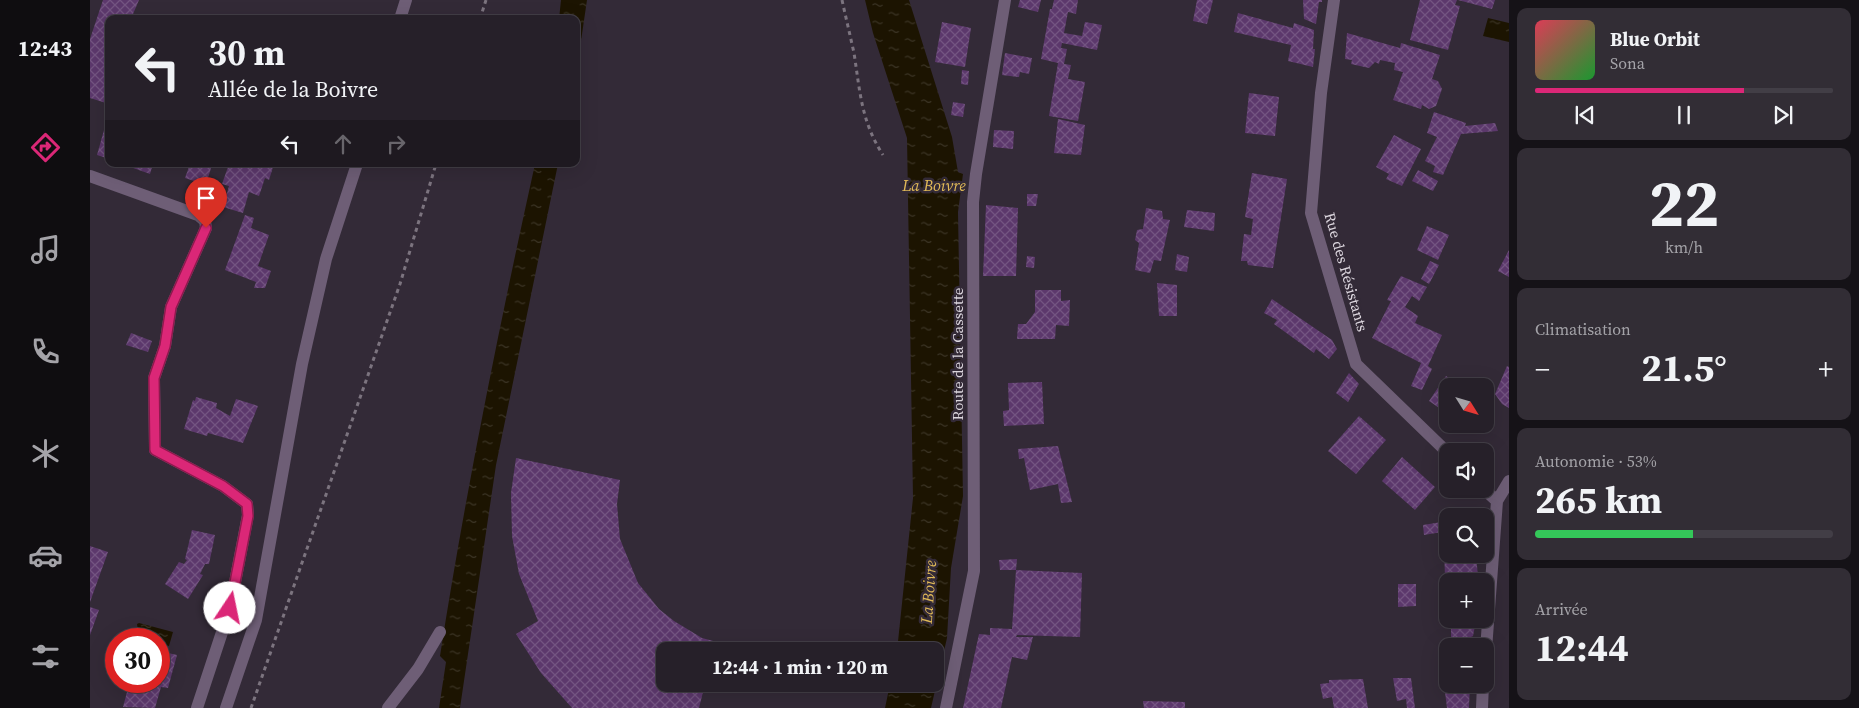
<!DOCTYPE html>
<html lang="fr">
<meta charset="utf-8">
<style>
:root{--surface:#262029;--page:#322d35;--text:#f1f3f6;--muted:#a4a3a8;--line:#423e46;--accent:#db2777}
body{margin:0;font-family:"Source Serif 4",serif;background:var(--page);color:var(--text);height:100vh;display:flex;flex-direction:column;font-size:19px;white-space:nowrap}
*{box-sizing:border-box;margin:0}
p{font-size:16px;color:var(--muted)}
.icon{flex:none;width:28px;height:28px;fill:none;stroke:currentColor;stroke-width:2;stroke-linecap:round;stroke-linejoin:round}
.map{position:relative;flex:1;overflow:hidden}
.side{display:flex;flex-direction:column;gap:8px;padding:8px;background:#151217;width:350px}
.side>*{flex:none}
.guide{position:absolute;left:15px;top:15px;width:475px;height:152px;border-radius:10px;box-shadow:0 5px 20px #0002,0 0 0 1px var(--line);background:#262029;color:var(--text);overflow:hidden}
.needle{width:32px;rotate:127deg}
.tools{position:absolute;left:1349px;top:378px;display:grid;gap:10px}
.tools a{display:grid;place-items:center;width:55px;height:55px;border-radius:10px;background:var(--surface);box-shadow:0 5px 20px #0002,0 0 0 1px var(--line);font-size:25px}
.speed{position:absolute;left:15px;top:628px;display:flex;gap:10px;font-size:25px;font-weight:700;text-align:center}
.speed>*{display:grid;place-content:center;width:65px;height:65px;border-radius:50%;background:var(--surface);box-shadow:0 5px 20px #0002,0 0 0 1px var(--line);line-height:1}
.speed .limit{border:8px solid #d22;background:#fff;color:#111}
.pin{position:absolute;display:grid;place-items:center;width:42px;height:42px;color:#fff;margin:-51px -21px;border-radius:50% 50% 50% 0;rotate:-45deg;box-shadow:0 0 5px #0007}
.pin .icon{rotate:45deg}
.me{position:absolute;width:55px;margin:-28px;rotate:11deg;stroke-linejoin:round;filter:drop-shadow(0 0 4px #0008)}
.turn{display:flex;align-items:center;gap:18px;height:105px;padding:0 20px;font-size:22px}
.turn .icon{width:65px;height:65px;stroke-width:2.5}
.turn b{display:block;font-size:35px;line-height:42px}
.lanes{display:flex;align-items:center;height:48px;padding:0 20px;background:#0003;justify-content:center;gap:25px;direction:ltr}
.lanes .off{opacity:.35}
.big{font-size:38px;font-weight:700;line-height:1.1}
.side .card{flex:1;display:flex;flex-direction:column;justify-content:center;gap:8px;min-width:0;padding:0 18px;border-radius:10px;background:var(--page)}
.side .dial{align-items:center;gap:0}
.dial b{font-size:65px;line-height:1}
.song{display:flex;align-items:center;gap:15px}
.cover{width:60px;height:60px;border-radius:8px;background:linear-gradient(135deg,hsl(350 70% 55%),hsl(130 70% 35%))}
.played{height:5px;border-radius:2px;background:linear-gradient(90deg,var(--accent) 70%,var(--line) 70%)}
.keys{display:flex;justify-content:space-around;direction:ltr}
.heat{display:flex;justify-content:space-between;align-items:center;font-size:28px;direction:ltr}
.charge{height:8px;border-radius:4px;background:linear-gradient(90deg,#34c759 53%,var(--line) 0)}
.trip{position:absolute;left:566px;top:642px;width:288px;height:50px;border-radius:10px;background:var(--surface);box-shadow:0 5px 20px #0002,0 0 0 1px var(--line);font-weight:700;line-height:50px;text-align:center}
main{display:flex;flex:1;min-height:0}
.tab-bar{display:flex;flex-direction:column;width:90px;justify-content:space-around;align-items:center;background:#0f0d10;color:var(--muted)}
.tab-bar .icon{width:35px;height:35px}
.tab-bar .on{color:var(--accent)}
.tab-bar b{font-size:22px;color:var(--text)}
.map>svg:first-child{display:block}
.water{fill:url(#water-ripples)}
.building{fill:url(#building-cross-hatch)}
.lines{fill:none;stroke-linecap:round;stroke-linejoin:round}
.path{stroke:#7c747f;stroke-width:3;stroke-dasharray:4 4;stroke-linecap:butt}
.minor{stroke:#6e5e76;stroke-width:12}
.route-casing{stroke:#8e194d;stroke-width:12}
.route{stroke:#db2777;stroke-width:9}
.labels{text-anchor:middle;stroke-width:5;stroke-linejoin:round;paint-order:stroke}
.street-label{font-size:15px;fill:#dcd6de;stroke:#332a37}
.water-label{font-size:16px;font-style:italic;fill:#e0b957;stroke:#332a37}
</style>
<main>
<nav class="tab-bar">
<b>12:43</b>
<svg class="icon on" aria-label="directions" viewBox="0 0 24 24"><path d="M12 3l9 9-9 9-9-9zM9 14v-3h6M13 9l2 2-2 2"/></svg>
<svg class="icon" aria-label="music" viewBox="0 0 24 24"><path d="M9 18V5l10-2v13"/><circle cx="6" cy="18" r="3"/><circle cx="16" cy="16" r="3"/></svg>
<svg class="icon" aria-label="phone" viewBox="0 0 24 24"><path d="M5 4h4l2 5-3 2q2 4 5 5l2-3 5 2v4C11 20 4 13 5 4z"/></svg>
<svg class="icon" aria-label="climate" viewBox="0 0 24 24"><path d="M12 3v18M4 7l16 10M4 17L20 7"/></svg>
<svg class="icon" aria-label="car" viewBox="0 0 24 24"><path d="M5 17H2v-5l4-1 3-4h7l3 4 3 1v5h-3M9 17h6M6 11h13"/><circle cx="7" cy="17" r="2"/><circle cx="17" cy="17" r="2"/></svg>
<svg class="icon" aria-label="filters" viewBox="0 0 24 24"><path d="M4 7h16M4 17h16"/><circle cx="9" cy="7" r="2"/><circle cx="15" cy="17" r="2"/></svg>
</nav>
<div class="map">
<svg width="1419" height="708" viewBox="0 0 1419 708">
<defs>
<pattern id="water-ripples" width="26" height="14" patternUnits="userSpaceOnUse" patternTransform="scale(1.25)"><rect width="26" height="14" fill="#1c1401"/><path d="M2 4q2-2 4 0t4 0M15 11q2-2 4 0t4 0" fill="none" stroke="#3c3526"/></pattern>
<pattern id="building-cross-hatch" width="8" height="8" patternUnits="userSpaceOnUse" patternTransform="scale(1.25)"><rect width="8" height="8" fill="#5c386c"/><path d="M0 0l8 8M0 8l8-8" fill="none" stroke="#735481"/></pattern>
</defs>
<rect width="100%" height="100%" fill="#332a37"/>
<path class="water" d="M 471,0 L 497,0 L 486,75 L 486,19 L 469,19 Z
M 775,0 L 819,0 L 862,137 L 868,172 L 873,174 L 868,212 L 873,496 L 861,568 L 857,638 L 841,708 L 795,708 L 800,684 L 845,684 L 845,651 L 807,651 L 823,498 L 817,138 L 783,33 Z
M 1398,18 L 1419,23 L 1419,42 L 1393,36 Z
M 445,164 L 468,164 L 406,465 L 370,708 L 349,708 L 356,662 L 350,656 C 376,490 409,327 445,164 Z
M 49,623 L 83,632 L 79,646 L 69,644 L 69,639 L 49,639 L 47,624 Z"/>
<path class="building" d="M 13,0 L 49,0 L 43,14 L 58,18 L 19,19 L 19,94 L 16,103 L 0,98 L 0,39 Z
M 930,0 L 951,0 L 948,12 L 928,7 Z
M 964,0 L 988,0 L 986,14 L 978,12 L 974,33 L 992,36 L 995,22 L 1012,25 L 1007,50 L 972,43 L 971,48 L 977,49 L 974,64 L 981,65 L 978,79 L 995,82 L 988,121 L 959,116 L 968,63 L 951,59 L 960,9 L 962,9 Z
M 1107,0 L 1123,0 L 1117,24 L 1103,21 Z
M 1213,0 L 1232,0 L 1232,2 L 1229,2 L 1226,24 L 1214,19 Z
M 1330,0 L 1367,0 L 1365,5 L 1370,6 L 1358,50 L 1320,40 Z
M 1368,0 L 1405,0 L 1402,9 Z
M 1148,13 L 1203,28 L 1204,23 L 1224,30 L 1223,49 L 1225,49 L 1223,67 L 1198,61 L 1201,45 L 1144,32 Z
M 852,22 L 881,28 L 875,67 L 845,62 Z
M 1257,33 L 1310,48 L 1311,43 L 1350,55 L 1342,79 L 1348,81 L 1352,89 L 1346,106 L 1339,109 L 1332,105 L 1331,109 L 1303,100 L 1313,72 L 1304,70 L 1305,63 L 1290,60 L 1289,64 L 1285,62 L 1279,68 L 1261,64 L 1262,60 L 1255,59 Z
M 915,53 L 942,58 L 939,74 L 930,72 L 929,77 L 912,75 Z
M 872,70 L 879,71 L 878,85 L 871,84 Z
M 1159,93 L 1189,97 L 1185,136 L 1155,133 Z
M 863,102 L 875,104 L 873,117 L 861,115 Z
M 1344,112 L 1376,123 L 1375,126 L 1405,123 L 1408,131 L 1371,134 L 1353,175 L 1343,172 L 1345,166 L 1335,161 L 1347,137 L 1337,133 Z
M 968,119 L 995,125 L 991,155 L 964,153 Z
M 14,130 L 19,132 L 19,159 L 7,155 Z
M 904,130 L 924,131 L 923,149 L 903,147 Z
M 1304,135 L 1331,149 L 1312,186 L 1296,179 L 1299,174 L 1286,167 Z
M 32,164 L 63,164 L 60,174 Z
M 100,164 L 110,164 L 121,168 L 116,185 L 95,178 Z
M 139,164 L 184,164 L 179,180 L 175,178 L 169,196 L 159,192 L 153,213 L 133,207 L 139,186 L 132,184 Z
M 1328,170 L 1348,181 L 1343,191 L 1322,181 Z
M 1162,173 L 1197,179 L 1183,268 L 1158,265 L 1157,261 L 1151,261 L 1154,234 L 1161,235 L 1163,219 L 1155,217 Z
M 937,194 L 948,194 L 946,206 L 937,206 Z
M 896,205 L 928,208 L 926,276 L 893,276 Z
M 1056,208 L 1072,211 L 1073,219 L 1080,220 L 1071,261 L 1064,260 L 1060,273 L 1045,270 L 1049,243 L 1045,240 L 1047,230 L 1053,229 Z
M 1097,210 L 1125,213 L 1124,231 L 1094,227 Z
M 155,215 L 164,218 L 161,228 L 179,235 L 168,266 L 181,271 L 175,288 L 164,288 L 166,282 L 135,270 Z
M 1337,226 L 1359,235 L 1348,260 L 1327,250 Z
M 1419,250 L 1419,277 L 1408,271 Z
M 1087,254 L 1099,257 L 1097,272 L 1085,270 Z
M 937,256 L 945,257 L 944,268 L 936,267 Z
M 1340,261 L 1349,265 L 1339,284 L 1331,279 Z
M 1311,276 L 1337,287 L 1329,301 L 1322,296 L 1315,307 L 1328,316 L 1325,323 L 1352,335 L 1338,366 L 1342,369 L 1332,390 L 1321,386 L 1331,363 L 1282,338 L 1301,301 L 1297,300 Z
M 1067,283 L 1087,285 L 1087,316 L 1069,316 Z
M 945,290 L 971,290 L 971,301 L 980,300 L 979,326 L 966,325 L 965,339 L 927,339 L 928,324 L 936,324 L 945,312 Z
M 1182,299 L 1242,340 L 1247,349 L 1239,359 L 1226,349 L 1224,353 L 1184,324 L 1187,320 L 1174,313 Z
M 41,333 L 62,341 L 58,352 L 36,345 Z
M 1417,366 L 1419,367 L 1419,408 L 1412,404 L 1405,394 Z
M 1259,373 L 1269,384 L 1258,402 L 1246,393 Z
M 1356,376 L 1371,386 L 1358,386 L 1358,414 L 1339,401 Z
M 952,382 L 954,424 L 914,426 L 913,411 L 919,410 L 918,383 Z
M 106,397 L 127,403 L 126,408 L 140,416 L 146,399 L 168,406 L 153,443 L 118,433 L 117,436 L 94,429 L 103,400 L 105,401 Z
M 1269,416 L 1296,440 L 1266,474 L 1238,451 Z
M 968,446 L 982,502 L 971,503 L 968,484 L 940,490 L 934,458 L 929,459 L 928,449 Z
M 1312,457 L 1345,487 L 1325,510 L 1292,481 Z
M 426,458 L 530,480 L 527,504 L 530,539 L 548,583 L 569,609 L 584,621 L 612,638 L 627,642 L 625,651 L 575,651 L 575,684 L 615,684 L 609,708 L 482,708 L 451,673 L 426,634 L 448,621 L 429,574 L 422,536 L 421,493 Z
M 1358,521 L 1358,531 L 1334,535 L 1333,525 Z
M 102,530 L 125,535 L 119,564 L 115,564 L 110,574 L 113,575 L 98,599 L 75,584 L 89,562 L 94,564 L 97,560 L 95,559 Z
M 1354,543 L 1358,543 L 1358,554 L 1386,554 L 1388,577 L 1385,578 L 1386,581 L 1355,579 Z
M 0,546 L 18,552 L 0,602 Z
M 927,559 L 926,570 L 910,570 L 909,560 Z
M 926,570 L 992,573 L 990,637 L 927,635 L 926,637 L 943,637 L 937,660 L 922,657 L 911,708 L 873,708 L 889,634 L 900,635 L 900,628 L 922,629 Z
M 1308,584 L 1326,584 L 1326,606 L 1308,607 Z
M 0,607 L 9,610 L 0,635 Z
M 1361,621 L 1386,621 L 1383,636 L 1381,637 L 1381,646 L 1361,646 Z
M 69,651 L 87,655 L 78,688 L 71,687 L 65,708 L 33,707 L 40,681 L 69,681 Z
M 1353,676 L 1358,676 L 1358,684 L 1380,684 L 1379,708 L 1357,708 Z
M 1303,678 L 1321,678 L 1325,708 L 1317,708 L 1316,699 L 1307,701 Z
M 1273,679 L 1278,708 L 1244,708 L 1242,697 L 1233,699 L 1230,684 L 1239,683 L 1239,680 Z
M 1053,701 L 1095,702 L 1095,708 L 1054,708 Z"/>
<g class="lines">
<path class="path" d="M 752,0 C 756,18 760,35 764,53 C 770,91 771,121 793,155
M 390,19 L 396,0
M 161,708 L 310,284 L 346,164"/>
<path class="minor" d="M 1244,0 L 1231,93 L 1221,213 L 1266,364 L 1358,453
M 310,19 L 316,0
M 0,176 L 108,215 L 115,221 L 116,228 L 81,307 L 75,346 L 64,378 L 65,450 L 133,486 L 157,504 L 158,515 L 140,608 L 107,708
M 1394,489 L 1407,501
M 1395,663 L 1407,501 L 1419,481
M 136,708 L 166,620 L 212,364 L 236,259 L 267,164
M 298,708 L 328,669 L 350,632
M 856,708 L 884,571 L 883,202 L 886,174 L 915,0
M 1392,708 L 1393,684"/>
</g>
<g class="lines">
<g class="route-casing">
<path id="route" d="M 116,228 L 81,307 L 75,346 L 64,378 L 65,450 L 133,486 L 157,504 L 158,516 L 140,608"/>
</g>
<use href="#route" class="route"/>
</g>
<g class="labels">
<g class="street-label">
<text transform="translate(1256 272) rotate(74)" y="5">Rue des Résistants</text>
<text transform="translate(868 354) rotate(-90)" y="5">Route de la Cassette</text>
</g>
<g class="water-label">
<text x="844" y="191">La Boivre</text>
<text transform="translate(838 592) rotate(-86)" y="6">La Boivre</text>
</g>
</g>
</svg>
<div class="tools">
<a><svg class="needle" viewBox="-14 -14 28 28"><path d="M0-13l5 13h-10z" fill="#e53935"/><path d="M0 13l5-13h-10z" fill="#a4a3a8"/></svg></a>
<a><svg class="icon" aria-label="sound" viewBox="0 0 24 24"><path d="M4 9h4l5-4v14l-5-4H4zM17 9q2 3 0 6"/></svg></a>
<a><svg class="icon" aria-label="search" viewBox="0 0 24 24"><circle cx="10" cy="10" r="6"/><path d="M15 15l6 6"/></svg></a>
<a>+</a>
<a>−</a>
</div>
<div class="speed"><div class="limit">30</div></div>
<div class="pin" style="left:116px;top:228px;background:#d93025"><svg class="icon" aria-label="arrive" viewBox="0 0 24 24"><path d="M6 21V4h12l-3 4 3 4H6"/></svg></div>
<svg class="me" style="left:140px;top:608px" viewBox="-20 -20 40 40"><circle r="19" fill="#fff"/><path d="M0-13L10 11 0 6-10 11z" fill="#db2777"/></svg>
<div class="trip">12:44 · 1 min · 120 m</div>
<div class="guide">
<div class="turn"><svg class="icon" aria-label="left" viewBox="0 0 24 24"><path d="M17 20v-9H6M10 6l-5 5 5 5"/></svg><div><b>30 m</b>Allée de la Boivre</div></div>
<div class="lanes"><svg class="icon" aria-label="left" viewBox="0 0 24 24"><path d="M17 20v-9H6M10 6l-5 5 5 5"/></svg><svg class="icon off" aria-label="ahead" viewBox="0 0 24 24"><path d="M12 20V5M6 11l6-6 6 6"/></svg><svg class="icon off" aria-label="right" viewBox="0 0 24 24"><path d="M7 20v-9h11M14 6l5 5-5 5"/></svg></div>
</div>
</div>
<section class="side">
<div class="card">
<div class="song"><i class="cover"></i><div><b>Blue Orbit</b><p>Sona</p></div></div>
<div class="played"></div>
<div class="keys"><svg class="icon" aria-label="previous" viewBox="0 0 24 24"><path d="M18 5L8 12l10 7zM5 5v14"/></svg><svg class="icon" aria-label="pause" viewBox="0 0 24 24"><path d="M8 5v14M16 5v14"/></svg><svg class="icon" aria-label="next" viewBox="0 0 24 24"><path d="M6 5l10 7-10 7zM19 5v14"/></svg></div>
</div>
<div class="card dial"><b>22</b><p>km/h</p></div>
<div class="card"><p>Climatisation</p>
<div class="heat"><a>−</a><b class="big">21.5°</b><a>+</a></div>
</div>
<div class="card"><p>Autonomie · 53%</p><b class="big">265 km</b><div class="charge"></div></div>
<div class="card"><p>Arrivée</p><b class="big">12:44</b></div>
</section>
</main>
